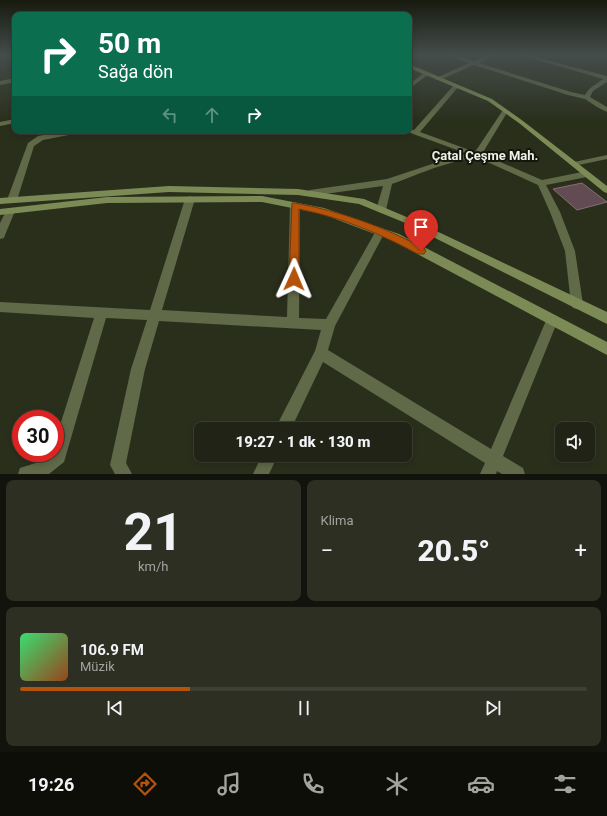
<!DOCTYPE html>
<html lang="tr">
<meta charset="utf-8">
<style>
:root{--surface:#202315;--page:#2d2f22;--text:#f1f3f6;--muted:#a2a4a0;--line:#3d4034;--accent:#b45309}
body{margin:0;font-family:Roboto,sans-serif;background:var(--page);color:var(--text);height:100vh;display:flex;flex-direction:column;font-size:15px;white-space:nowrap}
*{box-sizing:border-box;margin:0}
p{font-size:13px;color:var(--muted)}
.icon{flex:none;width:22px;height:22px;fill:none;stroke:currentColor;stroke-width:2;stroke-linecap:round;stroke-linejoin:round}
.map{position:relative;height:474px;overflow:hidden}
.side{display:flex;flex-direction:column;gap:6px;padding:6px;background:#12130c;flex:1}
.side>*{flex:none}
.guide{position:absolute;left:12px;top:12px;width:400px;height:122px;border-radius:8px;box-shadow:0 2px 6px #0003,0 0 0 1px var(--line);background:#0b6e4f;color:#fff;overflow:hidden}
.fabs{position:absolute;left:555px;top:422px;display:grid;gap:8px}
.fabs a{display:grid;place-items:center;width:40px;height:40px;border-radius:8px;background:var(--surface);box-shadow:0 2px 6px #0003,0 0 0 1px var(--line);font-size:20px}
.speed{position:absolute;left:12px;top:410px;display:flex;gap:8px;font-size:20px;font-weight:700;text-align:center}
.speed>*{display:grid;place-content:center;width:52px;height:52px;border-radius:50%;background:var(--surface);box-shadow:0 2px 6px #0003,0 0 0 1px var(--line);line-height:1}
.speed .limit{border:6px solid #d22;background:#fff;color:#111}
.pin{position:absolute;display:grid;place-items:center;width:34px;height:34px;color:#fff;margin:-41px -17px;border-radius:50% 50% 50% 0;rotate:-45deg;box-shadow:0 0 4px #0007}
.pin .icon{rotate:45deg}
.me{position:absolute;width:44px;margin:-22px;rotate:1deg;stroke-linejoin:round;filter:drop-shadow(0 0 3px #0008)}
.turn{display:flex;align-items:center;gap:14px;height:84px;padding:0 20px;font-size:18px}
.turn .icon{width:52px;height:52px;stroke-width:2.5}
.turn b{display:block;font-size:28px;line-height:34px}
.lanes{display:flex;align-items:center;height:38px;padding:0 20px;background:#0003;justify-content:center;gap:20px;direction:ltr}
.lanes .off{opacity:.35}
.big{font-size:30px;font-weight:800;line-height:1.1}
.side .card{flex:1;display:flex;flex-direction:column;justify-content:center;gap:6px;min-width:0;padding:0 14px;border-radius:8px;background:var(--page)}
.side .dial{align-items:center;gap:0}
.dial b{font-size:52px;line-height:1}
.song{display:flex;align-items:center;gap:12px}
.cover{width:48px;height:48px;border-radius:6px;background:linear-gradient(135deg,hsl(140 70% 55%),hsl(20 70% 35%))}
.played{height:4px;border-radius:2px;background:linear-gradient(90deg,var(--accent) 30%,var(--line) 30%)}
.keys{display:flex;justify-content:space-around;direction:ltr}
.heat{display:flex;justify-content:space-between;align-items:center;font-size:22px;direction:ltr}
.side .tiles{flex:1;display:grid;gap:6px;grid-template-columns:1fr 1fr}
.card:last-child{grid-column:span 2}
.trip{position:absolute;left:194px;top:422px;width:218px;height:40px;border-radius:8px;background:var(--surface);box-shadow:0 2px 6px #0003,0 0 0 1px var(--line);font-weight:800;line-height:40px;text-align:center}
.tab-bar{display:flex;height:64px;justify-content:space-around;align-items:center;background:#0d0e08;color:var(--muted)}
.tab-bar .icon{width:28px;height:28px}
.tab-bar .selected{color:var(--accent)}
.tab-bar b{font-size:18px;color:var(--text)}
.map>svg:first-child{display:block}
.building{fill:#624b53;stroke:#866d75}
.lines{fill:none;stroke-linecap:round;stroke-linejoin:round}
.street{fill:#606948;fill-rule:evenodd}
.secondary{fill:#7c8b56;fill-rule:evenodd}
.route{fill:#b45309;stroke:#753606}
.labels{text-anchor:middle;stroke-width:4;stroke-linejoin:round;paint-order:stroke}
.far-district-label{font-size:13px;font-weight:bold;fill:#eef2e6;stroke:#14160e}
</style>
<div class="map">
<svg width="607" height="474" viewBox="0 0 607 474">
<rect width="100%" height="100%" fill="#2a2f1c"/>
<path class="building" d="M 582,183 L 607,202 L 577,210 L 553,189 Z"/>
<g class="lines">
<path class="street" d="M 0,55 L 10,55 L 0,58 Z
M 449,55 L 455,55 L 473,61 L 489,55 L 494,55 L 494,56 L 479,63 L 571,92 L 585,95 L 589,89 L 603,79 L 521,55 L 528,55 L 607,76 L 607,82 L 593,91 L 590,97 L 607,107 L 607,112 L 597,107 L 585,99 L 568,95 L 474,65 L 440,80 L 436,80 L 436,78 L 469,63 L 449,56 Z
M 424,73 L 429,74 L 409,89 L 409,84 Z
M 15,78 L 15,82 L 0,85 L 0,81 Z
M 454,85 L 459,86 L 420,132 L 475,152 L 503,110 L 505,109 L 508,111 L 482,154 L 542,180 L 587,171 L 591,174 L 587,177 L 546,185 L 560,212 L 575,251 L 583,304 L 581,308 L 577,309 L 573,308 L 571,304 L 565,251 L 550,212 L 538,185 L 483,160 C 465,153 412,177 392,184 L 386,210 L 381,213 L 376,210 L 383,186 L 310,196 L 306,193 L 310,190 L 387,179 L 456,156 L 468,154 L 405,131 L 409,131 L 409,129 L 414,130 Z
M 15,119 L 15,123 L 0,126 L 0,122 Z
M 67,131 L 83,131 L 79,133 L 43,140 L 34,146 L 17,200 L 12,203 L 9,202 L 7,200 L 28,143 L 38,136 Z
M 607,155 L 607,159 L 574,166 L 570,164 L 574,162 Z
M 190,196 L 195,199 L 162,310 L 287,317 L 290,205 L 295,202 L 300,205 L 299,318 L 326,319 L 377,229 L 383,229 L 385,232 L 335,326 L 328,350 L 491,449 L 548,316 L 552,314 L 556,316 L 558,320 L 503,456 L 523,468 L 525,474 L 502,474 L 497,471 L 496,474 L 480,474 L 485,463 L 323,362 L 291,429 L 275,429 L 315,351 L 321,330 L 159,321 L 145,369 L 126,463 L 132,474 L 115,474 L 110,465 L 131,369 L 147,320 L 106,318 L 64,462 L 49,474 L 18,474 L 20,468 L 42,461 L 50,453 L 55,453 L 55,441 L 94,318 L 0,312 L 0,302 L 150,310 L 185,199 Z
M 10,208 L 15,211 L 5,235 L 4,238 L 0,239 L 0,223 L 7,209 Z
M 262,455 L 278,455 L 269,474 L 253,474 Z"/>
<path class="secondary" d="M 409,64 L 492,99 L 523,121 L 607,186 L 607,193 L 604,192 L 519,123 L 488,101 L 409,68 Z
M 169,186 L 298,189 L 364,199 L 409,218 L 607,312 L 607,324 L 403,222 L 359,204 L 298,195 L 169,192 L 0,204 L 0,198 Z
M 262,196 L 324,208 L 399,234 L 607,342 L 607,355 L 391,240 L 322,214 L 262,202 L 107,203 L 0,215 L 0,209 L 107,197 Z"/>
</g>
<linearGradient id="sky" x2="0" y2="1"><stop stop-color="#171a0f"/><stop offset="0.45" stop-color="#444d4b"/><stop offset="1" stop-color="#444d4b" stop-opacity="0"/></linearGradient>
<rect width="607" height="121" fill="url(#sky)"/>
<path class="route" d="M 292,203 L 295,203 C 340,211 384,227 424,248 L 426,251 L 424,254 L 418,254 C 381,234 340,217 299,209 L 299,279 L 297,282 L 294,283 L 290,282 L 289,279 Z"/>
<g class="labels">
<g class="far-district-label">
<text x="485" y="160">Çatal Çeşme Mah.</text>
</g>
</g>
</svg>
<div class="fabs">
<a><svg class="icon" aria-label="sound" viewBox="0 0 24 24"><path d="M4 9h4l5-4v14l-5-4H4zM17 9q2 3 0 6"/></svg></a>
</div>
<div class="speed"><div class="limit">30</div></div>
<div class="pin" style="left:421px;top:251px;background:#d93025"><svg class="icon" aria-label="arrive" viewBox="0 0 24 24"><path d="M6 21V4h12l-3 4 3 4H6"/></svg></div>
<svg class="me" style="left:294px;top:279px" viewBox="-20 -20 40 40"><path d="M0-17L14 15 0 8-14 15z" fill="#b45309" stroke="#fff" stroke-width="4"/></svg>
<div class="trip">19:27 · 1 dk · 130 m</div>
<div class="guide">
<div class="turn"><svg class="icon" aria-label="right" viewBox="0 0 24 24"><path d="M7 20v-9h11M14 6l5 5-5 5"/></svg><div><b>50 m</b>Sağa dön</div></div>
<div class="lanes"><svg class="icon off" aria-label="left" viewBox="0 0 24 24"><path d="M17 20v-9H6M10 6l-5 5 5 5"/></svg><svg class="icon off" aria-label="ahead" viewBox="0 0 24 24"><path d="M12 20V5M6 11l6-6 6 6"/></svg><svg class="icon" aria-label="right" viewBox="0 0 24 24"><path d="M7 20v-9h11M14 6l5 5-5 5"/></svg></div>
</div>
</div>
<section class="side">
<div class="tiles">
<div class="card dial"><b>21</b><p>km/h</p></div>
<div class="card"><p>Klima</p>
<div class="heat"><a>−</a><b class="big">20.5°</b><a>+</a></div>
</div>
<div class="card">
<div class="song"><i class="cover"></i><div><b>106.9 FM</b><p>Müzik</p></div></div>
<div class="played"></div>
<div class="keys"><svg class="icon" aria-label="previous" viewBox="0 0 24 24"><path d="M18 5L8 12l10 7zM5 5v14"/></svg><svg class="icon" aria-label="pause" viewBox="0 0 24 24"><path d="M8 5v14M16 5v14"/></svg><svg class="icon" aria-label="next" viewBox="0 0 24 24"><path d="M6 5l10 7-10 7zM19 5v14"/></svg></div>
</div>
</div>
</section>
<nav class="tab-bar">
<b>19:26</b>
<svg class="icon selected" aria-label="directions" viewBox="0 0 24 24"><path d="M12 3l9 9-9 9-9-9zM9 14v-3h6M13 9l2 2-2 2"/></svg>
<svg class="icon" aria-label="music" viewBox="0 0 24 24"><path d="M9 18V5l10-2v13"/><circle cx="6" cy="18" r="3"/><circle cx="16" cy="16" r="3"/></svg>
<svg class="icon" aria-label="phone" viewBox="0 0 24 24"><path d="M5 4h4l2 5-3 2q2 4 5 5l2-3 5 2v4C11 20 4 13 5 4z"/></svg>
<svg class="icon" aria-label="climate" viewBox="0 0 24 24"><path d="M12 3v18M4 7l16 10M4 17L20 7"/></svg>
<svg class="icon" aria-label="car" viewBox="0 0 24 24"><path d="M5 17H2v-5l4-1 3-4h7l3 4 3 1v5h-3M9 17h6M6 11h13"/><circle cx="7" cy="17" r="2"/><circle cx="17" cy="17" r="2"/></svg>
<svg class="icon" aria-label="filters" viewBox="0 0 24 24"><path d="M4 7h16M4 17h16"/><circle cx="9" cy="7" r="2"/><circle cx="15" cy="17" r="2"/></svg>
</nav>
